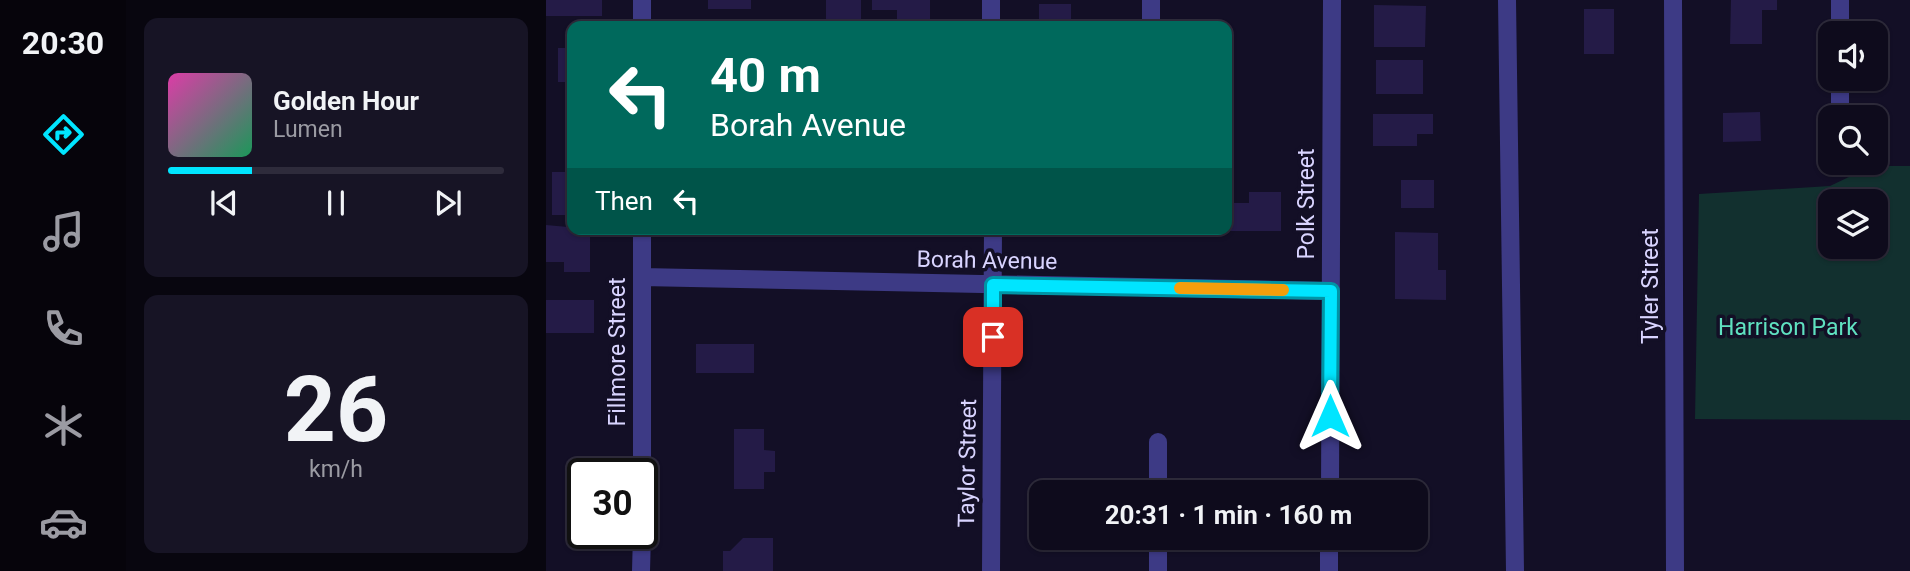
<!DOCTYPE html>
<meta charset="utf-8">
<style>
:root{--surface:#0e0b1c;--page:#171425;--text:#f1f3f6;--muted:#9b9ba3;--line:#2e2b3b;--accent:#00e5ff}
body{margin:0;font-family:Roboto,sans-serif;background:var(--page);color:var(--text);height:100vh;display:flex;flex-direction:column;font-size:26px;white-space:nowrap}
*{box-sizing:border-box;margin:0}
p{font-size:23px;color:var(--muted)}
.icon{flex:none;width:38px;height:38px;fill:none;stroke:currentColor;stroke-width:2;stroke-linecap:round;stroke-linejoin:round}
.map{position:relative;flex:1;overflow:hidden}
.sheet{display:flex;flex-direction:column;gap:18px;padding:18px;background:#08060f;width:420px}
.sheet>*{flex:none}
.top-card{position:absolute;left:21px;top:21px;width:665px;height:214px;border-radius:14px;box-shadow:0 2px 5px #0004,0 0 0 2px var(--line);background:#00695c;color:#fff;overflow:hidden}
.fabs{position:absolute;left:1272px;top:21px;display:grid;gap:14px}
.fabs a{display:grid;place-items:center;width:70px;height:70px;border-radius:14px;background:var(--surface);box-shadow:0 2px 5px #0004,0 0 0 2px var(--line);font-size:35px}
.speed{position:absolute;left:21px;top:458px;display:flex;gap:14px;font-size:35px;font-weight:700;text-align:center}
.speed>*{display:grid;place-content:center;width:91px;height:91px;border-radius:50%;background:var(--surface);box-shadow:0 2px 5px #0004,0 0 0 2px var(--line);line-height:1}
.speed .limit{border:4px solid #111;border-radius:10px;background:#fff;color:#111}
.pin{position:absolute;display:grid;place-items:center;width:60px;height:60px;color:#fff;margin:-30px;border-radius:14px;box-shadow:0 4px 10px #0006}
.me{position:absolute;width:77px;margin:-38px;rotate:0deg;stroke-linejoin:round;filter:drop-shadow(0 0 5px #0008)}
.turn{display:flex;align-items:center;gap:24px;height:147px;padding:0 28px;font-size:32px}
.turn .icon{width:91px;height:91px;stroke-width:2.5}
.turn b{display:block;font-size:49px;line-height:60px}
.then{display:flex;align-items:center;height:66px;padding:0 28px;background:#0003;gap:14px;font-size:26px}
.sheet .tile{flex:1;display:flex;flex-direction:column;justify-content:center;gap:10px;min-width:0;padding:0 24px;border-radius:14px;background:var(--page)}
.sheet .dial{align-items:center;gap:0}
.dial b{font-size:91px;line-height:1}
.song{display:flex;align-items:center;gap:21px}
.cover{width:84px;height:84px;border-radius:10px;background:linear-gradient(135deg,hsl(320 70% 55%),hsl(150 70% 35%))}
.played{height:7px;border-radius:4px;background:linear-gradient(90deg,var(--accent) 25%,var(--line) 25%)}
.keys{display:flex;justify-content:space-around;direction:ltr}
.trip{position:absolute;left:483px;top:480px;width:399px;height:70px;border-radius:14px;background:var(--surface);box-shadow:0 2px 5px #0004,0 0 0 2px var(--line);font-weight:700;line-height:70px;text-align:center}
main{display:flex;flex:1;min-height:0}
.tab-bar{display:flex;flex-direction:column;width:126px;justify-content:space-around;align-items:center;background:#06040b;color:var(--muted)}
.tab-bar .icon{width:49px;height:49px}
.tab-bar .on{color:var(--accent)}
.tab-bar b{font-size:32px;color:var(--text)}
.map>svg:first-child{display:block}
.green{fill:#12302f;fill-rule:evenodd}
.building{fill:#241b47}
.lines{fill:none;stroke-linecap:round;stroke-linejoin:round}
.minor{stroke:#3d3a85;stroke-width:18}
.route-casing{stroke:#0095a6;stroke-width:18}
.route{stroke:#00e5ff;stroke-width:12}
.slow{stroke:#f59e0b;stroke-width:12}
.labels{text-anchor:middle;stroke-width:7;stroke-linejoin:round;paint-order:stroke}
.street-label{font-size:23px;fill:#d9d4ff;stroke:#130f26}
.park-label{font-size:23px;fill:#5fe0c0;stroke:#130f26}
</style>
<main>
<nav class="tab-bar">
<b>20:30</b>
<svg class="icon on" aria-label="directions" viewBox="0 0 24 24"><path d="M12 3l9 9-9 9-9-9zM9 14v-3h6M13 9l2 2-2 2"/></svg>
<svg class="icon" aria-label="music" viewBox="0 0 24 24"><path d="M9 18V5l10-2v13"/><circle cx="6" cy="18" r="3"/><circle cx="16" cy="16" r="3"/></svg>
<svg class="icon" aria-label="phone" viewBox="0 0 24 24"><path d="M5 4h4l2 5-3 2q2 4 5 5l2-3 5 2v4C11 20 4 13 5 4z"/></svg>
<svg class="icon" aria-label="climate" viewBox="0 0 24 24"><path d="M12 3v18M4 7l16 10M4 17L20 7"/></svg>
<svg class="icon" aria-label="car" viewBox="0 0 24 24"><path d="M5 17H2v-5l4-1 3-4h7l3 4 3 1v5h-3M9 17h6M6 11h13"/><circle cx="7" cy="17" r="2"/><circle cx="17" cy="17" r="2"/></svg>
</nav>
<section class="sheet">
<div class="tile">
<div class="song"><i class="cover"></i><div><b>Golden Hour</b><p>Lumen</p></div></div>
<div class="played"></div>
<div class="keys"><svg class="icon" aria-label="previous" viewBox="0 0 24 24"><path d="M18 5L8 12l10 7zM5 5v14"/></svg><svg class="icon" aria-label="pause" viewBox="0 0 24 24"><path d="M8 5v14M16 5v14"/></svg><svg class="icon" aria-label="next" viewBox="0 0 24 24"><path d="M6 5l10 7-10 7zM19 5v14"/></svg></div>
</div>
<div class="tile dial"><b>26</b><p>km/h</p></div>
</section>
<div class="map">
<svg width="1364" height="571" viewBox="0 0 1364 571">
<rect width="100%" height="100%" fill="#130f26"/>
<path class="green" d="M 1326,166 L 1364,166 L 1364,420 L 1149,419 L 1153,194 L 1284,186 ZM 1284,201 L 1330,201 L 1330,247 L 1284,247 Z"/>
<path class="building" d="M 0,0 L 56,0 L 56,16 L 0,16 Z
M 162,0 L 205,0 L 205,9 L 162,9 Z
M 280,0 L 315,0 L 315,20 L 280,20 Z
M 326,0 L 384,0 L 384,19 L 351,19 L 351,10 L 326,10 Z
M 1185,0 L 1231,0 L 1231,10 L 1216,10 L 1216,44 L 1184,44 Z
M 493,4 L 525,4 L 525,26 L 493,26 Z
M 828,5 L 880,6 L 879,47 L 828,47 Z
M 1038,9 L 1068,9 L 1068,54 L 1038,54 Z
M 12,48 L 26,48 L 26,82 L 12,82 Z
M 830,60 L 877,60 L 877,94 L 830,94 Z
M 21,97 L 26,97 L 26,149 L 21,149 Z
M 1214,112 L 1215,141 L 1177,142 L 1177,113 Z
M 827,114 L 887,114 L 887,134 L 871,134 L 871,146 L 827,146 Z
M 6,172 L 26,172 L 26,215 L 6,215 Z
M 855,180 L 888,180 L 888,208 L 855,208 Z
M 703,192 L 735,192 L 735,231 L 682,231 L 682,203 L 703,203 Z
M 0,225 L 44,229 L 44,272 L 18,272 L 18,262 L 0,262 Z
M 211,229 L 269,229 L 269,232 L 211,232 Z
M 614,229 L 669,229 L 669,234 L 614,234 Z
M 849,232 L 892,233 L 892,270 L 900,270 L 900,300 L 849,299 Z
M 0,300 L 48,300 L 48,333 L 0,333 Z
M 150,344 L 208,344 L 208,373 L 150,373 Z
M 188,429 L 218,429 L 218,450 L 229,451 L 229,472 L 218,472 L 218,489 L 188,489 Z
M 197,538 L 227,538 L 227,571 L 177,571 L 177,551 L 184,551 Z"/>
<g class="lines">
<path class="minor" d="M 96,0 L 96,26
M 445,0 L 445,26
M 605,0 L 605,26
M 961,0 L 969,571
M 1127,0 L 1129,571
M 1294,33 L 1294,0
M 1294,117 L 1294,79
M 96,277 L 785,291
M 612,442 L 612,492
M 96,474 L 96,229
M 784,492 L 786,0
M 612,537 L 612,571
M 95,571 L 96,534
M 445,571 L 447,229
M 783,571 L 783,537"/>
</g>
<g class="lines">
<g class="route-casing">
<path id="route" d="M 447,337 L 447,285 L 785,291 L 784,416"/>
</g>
<use href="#route" class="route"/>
<path class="slow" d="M 634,288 L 737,290"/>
</g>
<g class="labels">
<g class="street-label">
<text transform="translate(760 204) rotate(-90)" y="8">Polk Street</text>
<text transform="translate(441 260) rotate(1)" y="8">Borah Avenue</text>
<text transform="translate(1104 286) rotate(-90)" y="8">Tyler Street</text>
<text transform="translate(71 352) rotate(-90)" y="8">Fillmore Street</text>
<text transform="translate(421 463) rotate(-89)" y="8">Taylor Street</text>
</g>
<g class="park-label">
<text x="1242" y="335">Harrison Park</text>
</g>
</g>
</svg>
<div class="fabs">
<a><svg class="icon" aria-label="sound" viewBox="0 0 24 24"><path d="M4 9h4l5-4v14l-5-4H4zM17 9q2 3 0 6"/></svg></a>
<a><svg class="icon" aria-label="search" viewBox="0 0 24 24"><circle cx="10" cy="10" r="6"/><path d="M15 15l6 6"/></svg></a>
<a><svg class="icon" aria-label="layers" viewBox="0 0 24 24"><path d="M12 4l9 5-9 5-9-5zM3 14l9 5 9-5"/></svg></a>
</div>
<div class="speed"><div class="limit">30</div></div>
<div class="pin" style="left:447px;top:337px;background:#d93025"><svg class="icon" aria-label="arrive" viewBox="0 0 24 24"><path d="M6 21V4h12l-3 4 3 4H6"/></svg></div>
<svg class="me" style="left:784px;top:416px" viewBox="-20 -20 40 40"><path d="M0-17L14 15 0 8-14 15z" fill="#00e5ff" stroke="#fff" stroke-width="4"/></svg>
<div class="trip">20:31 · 1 min · 160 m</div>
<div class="top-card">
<div class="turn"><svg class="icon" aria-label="left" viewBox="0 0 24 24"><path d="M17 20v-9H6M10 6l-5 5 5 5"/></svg><div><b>40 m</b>Borah Avenue</div></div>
<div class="then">Then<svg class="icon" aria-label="left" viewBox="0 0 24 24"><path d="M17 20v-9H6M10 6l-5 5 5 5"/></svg></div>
</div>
</div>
</main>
